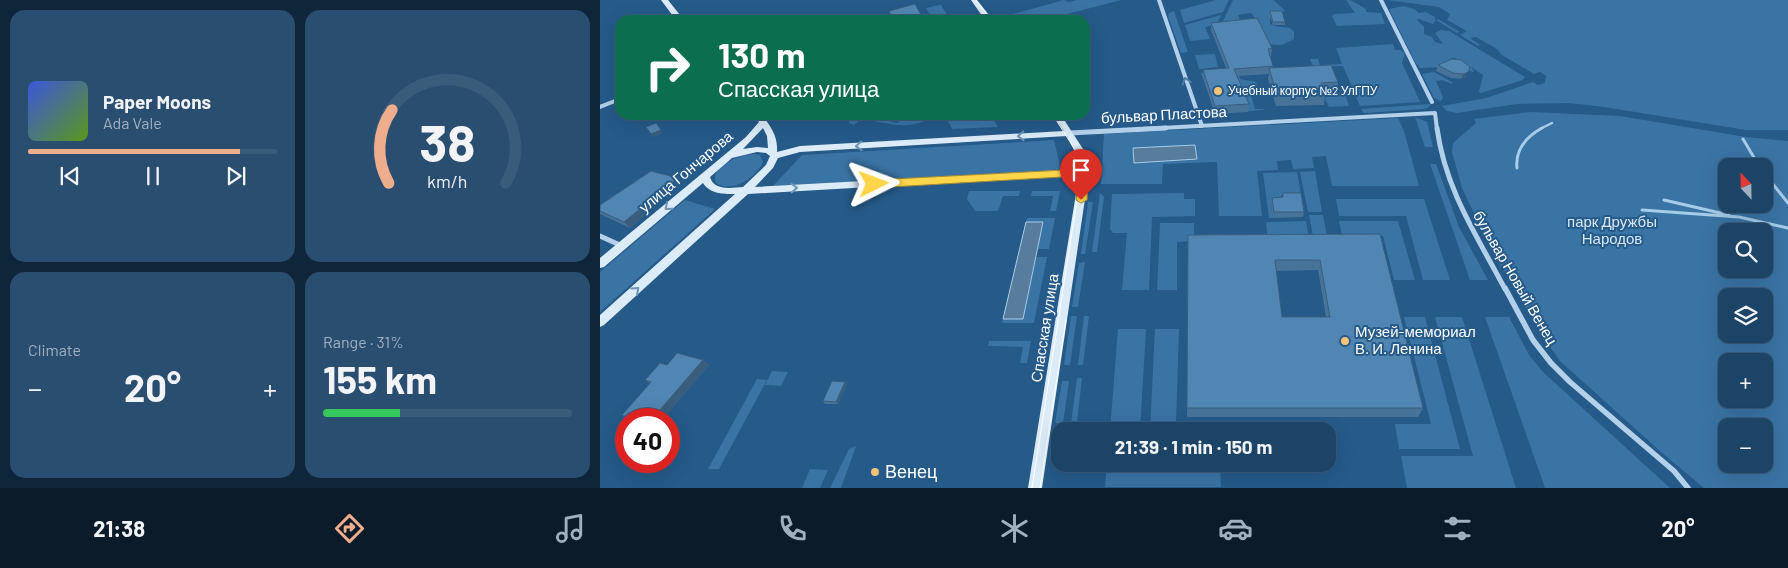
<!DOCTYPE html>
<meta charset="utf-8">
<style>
:root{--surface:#1c4467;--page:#294e70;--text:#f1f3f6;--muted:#a0b0c0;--line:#3a5c7b;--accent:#eead8d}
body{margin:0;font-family:Barlow,sans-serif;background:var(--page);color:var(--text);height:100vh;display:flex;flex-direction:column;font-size:19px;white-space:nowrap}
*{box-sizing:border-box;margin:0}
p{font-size:16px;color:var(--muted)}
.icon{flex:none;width:28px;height:28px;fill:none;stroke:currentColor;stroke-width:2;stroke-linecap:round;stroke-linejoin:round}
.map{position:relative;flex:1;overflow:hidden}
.drawer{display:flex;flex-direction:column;gap:10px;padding:10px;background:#0f2539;width:600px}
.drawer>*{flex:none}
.guide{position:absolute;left:15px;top:15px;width:475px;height:105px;border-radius:15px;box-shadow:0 5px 20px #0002,0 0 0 1px var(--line);background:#0b6e4f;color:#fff;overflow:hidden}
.needle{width:32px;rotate:338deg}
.fabs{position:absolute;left:1118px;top:158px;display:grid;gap:10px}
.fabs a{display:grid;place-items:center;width:55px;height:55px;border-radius:10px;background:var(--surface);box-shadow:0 5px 20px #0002,0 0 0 1px var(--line);font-size:25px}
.speed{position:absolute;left:15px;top:408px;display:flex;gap:10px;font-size:25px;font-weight:700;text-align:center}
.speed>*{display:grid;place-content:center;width:65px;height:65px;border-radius:50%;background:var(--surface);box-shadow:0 5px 20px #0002,0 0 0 1px var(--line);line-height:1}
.speed .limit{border:8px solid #d22;background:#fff;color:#111}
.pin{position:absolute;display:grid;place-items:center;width:42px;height:42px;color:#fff;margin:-51px -21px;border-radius:50% 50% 50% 0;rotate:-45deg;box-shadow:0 0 5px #0007}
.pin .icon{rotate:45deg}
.me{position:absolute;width:55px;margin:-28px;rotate:87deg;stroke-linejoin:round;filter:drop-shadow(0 0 4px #0008)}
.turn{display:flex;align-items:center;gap:18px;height:105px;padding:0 20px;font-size:22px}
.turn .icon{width:65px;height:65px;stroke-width:2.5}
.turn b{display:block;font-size:35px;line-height:42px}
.big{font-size:38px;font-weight:700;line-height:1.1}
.drawer .widget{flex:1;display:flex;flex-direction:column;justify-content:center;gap:8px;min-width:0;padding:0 18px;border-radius:15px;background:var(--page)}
.drawer .dial{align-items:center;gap:0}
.dial svg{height:130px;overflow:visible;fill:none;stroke:var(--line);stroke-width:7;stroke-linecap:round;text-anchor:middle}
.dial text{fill:var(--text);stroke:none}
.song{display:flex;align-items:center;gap:15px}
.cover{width:60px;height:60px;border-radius:8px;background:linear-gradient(135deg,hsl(230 70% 55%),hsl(90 70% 35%))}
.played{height:5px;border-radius:2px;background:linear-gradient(90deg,var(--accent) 85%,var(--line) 85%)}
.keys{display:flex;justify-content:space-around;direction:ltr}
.heat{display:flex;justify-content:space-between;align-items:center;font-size:28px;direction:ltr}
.charge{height:8px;border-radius:4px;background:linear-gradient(90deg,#34c759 31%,var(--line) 0)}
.drawer .tiles{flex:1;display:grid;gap:10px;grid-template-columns:repeat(2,1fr)}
.trip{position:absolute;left:451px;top:422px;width:285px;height:50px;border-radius:15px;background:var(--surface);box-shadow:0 5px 20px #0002,0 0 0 1px var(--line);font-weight:700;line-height:50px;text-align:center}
.tabs{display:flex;height:80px;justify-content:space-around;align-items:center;background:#0b1b29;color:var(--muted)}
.tabs .icon{width:35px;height:35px}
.tabs .current{color:var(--accent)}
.tabs b{font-size:22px;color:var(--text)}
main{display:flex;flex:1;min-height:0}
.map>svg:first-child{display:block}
.green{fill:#3a74a5;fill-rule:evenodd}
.water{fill:#587c9c;stroke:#a6ccea}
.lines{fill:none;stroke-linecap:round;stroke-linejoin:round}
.stream-far1{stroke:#a6ccea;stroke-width:2.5}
.stream{stroke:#a6ccea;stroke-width:3}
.street-far2{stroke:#b2d0e9;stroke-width:4}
.street-far1{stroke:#b2d0e9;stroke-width:5}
.street{stroke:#b2d0e9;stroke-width:5.5}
.secondary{fill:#dcebf8;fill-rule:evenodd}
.tram{stroke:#fff;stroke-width:1}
.wall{fill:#477399;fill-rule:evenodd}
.shaded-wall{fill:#395e7d}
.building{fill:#5286b2;stroke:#395e7d;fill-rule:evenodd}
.oneway{stroke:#4f7da6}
.oneway2{stroke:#6e94b5}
.route{fill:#ffd54a;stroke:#a68a30}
.poi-dot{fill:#f3c376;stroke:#255a89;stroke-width:2}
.labels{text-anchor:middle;stroke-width:4;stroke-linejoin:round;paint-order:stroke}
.far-poi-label{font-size:12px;fill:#fff;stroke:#255a89;text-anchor:start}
.street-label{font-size:15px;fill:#fff;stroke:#255a89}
.park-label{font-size:15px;fill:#d6e8f7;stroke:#255a89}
.poi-label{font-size:15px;fill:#fff;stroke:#255a89;text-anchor:start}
.near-poi-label{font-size:18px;fill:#fff;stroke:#255a89;text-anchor:start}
</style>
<main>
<section class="drawer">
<div class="tiles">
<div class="widget">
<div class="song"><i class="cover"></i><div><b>Paper Moons</b><p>Ada Vale</p></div></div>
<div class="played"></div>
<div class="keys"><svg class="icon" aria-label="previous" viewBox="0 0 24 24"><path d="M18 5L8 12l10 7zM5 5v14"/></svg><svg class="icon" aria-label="pause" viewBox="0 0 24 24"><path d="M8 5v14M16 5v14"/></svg><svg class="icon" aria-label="next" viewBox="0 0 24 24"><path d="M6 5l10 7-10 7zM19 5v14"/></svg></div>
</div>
<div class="widget dial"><svg viewBox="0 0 100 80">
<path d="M14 69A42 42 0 1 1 86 69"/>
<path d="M14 69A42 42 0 0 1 16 24" stroke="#eead8d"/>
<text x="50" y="56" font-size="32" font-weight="700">38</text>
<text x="50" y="72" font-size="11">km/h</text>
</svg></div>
<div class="widget"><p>Climate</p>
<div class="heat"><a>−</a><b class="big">20°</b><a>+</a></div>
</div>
<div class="widget"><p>Range · 31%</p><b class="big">155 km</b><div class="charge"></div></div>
</div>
</section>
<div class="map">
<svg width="1188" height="488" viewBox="0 0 1188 488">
<rect width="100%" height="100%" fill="#255a89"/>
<path class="green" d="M 464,0 L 468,2 L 477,0 L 521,0 L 444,20 L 417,20 L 416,18 L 404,20 L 402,17 Z
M 616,0 L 629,0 L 623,12 L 584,23 L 580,10 Z
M 633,0 L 674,0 L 685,11 L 670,16 L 670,24 L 675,26 L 690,28 L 694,32 L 694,39 L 682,45 L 668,44 L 655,18 L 651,13 L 638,15 L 641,23 L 621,25 Z
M 746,0 L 750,0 L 766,9 L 766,12 L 781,13 L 785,24 L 737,26 L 732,16 L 734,14 L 755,13 Z
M 787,0 L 1188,0 L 1188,130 L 1146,130 L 1004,107 L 970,103 L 917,104 L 857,113 L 847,111 L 842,106 L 886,98 L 933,82 L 938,85 L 945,83 L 946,76 L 940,72 L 934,74 L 902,55 L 897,49 L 876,37 L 870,38 L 880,45 L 878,46 L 860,35 L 867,31 L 847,20 L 850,14 L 839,7 Z
M 339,5 L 341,5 L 349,18 L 333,20 L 326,8 Z
M 804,6 L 814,9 L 819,13 L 826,12 L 835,17 L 835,20 L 838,19 L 860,32 L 857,33 L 836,20 L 833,24 L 819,19 L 817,20 L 824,27 L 824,34 L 832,37 L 835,42 L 843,44 L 835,33 L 841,30 L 849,31 L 925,77 L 923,80 L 881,93 L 879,92 L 883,75 L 871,67 L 874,72 L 870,71 L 855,58 L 851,58 L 843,67 L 820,68 L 815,62 L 789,9 Z
M 574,11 L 588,52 L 581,53 L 568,16 L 569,13 Z
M 621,15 L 616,25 L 605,27 L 610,39 L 590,41 L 585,25 Z
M 793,44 L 795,50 L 801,50 L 805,54 L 802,63 L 820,102 L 760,106 L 743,66 L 715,67 L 713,66 L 710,59 L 718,59 L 720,65 L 742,64 L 736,48 Z
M 615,54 L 618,67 L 599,69 L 595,55 Z
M 634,69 L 638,71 L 640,79 L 656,82 L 659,91 L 650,92 L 655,109 L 663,109 L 664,110 L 648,111 L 643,99 L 603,78 L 601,73 Z
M 834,72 L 852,82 L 852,84 L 842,80 L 836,81 L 843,97 L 841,101 L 834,98 L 822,74 Z
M 745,94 L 749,106 L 729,107 L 725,99 L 728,95 Z
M 831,104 L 828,108 L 824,109 L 764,113 L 761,109 Z
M 931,112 L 1020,116 L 1146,137 L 1188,141 L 1188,488 L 1104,488 L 1061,452 L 960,361 L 943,337 L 893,253 L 862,188 L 852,152 L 853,143 L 876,123 L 874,119 ZM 1126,166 L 1164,166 L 1164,204 L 1126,204 ZM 1126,231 L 1164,231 L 1164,269 L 1126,269 ZM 1126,296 L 1164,296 L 1164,334 L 1126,334 ZM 1126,361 L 1164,361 L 1164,399 L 1126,399 ZM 1164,426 L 1164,464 L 1126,464 L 1126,426 Z
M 256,115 L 267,115 L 297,123 L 302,119 L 312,121 L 326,117 L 327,118 C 314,132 277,122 262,118 L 254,125 L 248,123 Z
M 345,115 L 391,115 L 398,127 L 352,129 Z
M 815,117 L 827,122 L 833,147 L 825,147 Z
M 798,118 L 804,131 L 819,186 L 732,186 L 726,156 L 712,157 L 714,168 L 693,169 L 691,160 L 677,161 L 678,170 L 657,171 L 662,216 L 619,216 L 617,162 L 563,164 L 562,184 L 501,184 L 504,134 Z
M 454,140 L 461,170 L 173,186 L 202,155 Z
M 154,154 L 160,155 L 163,162 C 157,177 132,194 116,183 C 109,165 141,155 154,154 Z
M 830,164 L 836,164 L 859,227 L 888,280 L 870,280 Z
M 715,171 L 722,212 L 708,212 L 700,172 Z
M 697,172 L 701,195 L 681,195 L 682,203 L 671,203 L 673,218 L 669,218 L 663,173 Z
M 369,191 L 420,191 L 419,196 L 403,196 L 398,211 L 375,211 L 367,199 Z
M 432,191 L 460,191 L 456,211 L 450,211 L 453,196 L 431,196 Z
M 500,193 L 504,197 L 497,252 L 492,252 Z
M 584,193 L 584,199 L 595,199 L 595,216 L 552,217 L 549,290 L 522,290 L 527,233 L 513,233 L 510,229 L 512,194 Z
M 736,199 L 824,199 L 850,280 L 823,280 L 806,216 L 739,216 Z
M 85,200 L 115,209 L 0,312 L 0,272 Z
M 488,202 L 493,202 L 485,254 L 481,254 Z
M 709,215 L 723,215 L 727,236 L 713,236 Z
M 427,218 L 455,218 L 449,249 L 437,249 L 443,222 L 426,222 Z
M 706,221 L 709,239 L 668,240 L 666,222 Z
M 739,221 L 798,221 L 815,280 L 794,280 L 783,236 L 742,236 Z
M 560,223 L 594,223 L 594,241 L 577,242 L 577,290 L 557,290 Z
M 436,257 L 447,257 L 434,323 L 402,323 L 403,319 L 423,319 Z
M 485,262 L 478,307 L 472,307 L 479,263 Z
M 471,316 L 477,316 L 470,365 L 464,365 Z
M 484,316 L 489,316 L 483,365 L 478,365 Z
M 804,317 L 825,317 L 860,449 L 799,449 L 795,424 L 831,424 Z
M 835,317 L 862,317 L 916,488 L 807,488 L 801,456 L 873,456 Z
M 885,317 L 909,317 L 929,355 L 943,372 L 1070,488 L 945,488 Z
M 518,329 L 546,329 L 540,431 L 510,431 Z
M 555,329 L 579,329 L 576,423 L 620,423 L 620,431 L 550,431 Z
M 389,341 L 431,341 L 427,363 L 420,363 L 423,347 L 388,346 Z
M 172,371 L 188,372 L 181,386 L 165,385 Z
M 477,378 L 482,378 L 476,431 L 470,431 Z
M 157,379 L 167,380 L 119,469 L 108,469 Z
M 462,381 L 469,381 L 463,423 L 455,423 Z
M 256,446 L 241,488 L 230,488 L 249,449 Z
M 507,464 L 620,464 L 621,487 L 505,487 Z
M 210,469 L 228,470 L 220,488 L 202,488 Z"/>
<path class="water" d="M 595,145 L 597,159 L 534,163 L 533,148 Z
M 426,222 L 443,222 L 423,319 L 403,319 Z"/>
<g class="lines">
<path class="stream-far1" d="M 940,129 L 952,123"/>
<path class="stream" d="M 1143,139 L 1159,166
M 917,168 C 915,149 926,137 942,128
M 1164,173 L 1188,203
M 1064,200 L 1129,215
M 1042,210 L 1139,217 L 1188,228"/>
<path class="street-far2" d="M 559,0 L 602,126
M 781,0 L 832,102
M 0,107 L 20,99
M 543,129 L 835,113 L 837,129"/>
<path class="street-far1" d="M 837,128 C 845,189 877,236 905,289
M 470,133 L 566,128
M 0,236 L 22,246"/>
<path class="street" d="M 905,288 L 933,340 L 951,363 L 970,382 L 1074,471 L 1088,488"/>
<path class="secondary" d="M 61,0 L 68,0 L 84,20 L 76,20 Z
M 371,0 L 377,0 L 393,20 L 385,20 Z
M 153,115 L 162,115 C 171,127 178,136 177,152 L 200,146 L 464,131 L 453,115 L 461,115 L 483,149 L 489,172 L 442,488 L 428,488 L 479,175 L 148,194 L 4,325 L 0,327 L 0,315 L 135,194 C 123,194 110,194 103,183 L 4,267 L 0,268 L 0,258 L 146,137 L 159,122 ZM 163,128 L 167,136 L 168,148 L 157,147 L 143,149 ZM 467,136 L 477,156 L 479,169 L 155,187 L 173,168 L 178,158 L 200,152 ZM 157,152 L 166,153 L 170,156 L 166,165 L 143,187 C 131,188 114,191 110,177 L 132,158 Z"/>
<path class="tram" d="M 376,0 L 391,20
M 432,488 L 481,174 L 477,153 L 453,115
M 440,488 L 466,320"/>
</g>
<path class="wall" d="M 670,11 L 685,22 L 685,25 L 673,25 L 669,14 Z
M 611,23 L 672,48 L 671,56 L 670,56 L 673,66 L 673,68 L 738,82 L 736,93 L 725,94 L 724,105 L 676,106 L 668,79 L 669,74 L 637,76 L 649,104 L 648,112 L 615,114 L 603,78 L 603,70 L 626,68 L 611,30 Z
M 852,59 L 866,77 L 861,79 L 851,78 L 836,71 L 838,65 Z
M 212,115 L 243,115 L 241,117 Z
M 83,183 L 30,228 L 0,214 L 0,205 Z
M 683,193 L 704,212 L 703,217 L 673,218 L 671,203 L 672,198 L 682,197 Z
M 780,234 L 823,408 L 818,417 L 587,417 L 588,235 ZM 718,270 L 726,317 L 682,317 L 676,271 Z
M 103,360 L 109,365 L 63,419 L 26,419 L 22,415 L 50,384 L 45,380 L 67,365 Z
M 245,382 L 247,384 L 238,404 L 225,404 L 223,401 Z"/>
<path class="shaded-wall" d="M 870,67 L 866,77 L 861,79 L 863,74 Z
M 485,78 L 491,78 L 491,83 L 485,84 Z
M 61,130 L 63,133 L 54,137 L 51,134 Z
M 78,178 L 83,183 L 30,228 L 24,222 Z
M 103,360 L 109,365 L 63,419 L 52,419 Z
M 245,382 L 247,384 L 238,404 L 236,402 Z"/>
<path class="building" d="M 315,4 L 324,20 L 294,20 L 289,11 Z
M 670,11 L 682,11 L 685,22 L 673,22 Z
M 657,18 L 672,48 L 668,49 L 673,66 L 634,69 L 649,104 L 615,106 L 603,70 L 629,68 L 611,23 Z
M 852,59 L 861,60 L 870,67 L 868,72 L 863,74 L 853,73 L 838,65 Z
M 731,65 L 738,82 L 721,83 L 726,95 L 677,95 L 669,68 Z
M 485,69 L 489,69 L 491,78 L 485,78 Z
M 56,123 L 61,130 L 51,134 L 46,127 Z
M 51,171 L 78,178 L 24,222 L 0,211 L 0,205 Z
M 683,193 L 701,193 L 704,212 L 674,212 L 672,198 L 683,197 Z
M 780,234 L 823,408 L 587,408 L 588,235 ZM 675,260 L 720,260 L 730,317 L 682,317 Z
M 77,353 L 103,360 L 52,419 L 34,419 L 22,415 L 51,382 L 45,380 L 60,363 L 67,365 Z
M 232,381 L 245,382 L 236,402 L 223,401 Z"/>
<defs><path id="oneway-chevron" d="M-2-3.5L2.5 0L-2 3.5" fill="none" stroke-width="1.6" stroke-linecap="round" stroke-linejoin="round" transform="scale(1.25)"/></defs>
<use class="oneway" href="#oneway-chevron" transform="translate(586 81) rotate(-108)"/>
<g class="oneway2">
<use href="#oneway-chevron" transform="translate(421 136) rotate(177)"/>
<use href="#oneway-chevron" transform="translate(259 146) rotate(177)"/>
<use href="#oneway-chevron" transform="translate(194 188) rotate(-3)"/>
<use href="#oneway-chevron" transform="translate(68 207) rotate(140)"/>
<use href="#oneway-chevron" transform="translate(36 290) rotate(-42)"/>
</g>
<path class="route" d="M 484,169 L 489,172 L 487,200 L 481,203 L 476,200 L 479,176 L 274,188 L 269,184 L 274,180 Z"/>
<g class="poi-dot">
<circle cx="618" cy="91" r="5"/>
<circle cx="745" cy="341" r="5"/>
<circle cx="275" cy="472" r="5"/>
</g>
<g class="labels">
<g class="far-poi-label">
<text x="628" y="95">Учебный корпус №2 УлГПУ</text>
</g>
<g class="street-label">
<text transform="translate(564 115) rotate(-3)" y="5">бульвар Пластова</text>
<text transform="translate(86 172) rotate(-40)" y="5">улица Гончарова</text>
<text transform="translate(915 278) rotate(60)" y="5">бульвар Новый Венец</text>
<text transform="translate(445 328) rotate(-81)" y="5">Спасская улица</text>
</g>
<g class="park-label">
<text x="1012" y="227">парк Дружбы<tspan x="1012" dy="17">Народов</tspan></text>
</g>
<g class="poi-label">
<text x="755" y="337">Музей-мемориал<tspan x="755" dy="17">В. И. Ленина</tspan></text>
</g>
<g class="near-poi-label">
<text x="285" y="478">Венец</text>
</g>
</g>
</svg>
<div class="fabs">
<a><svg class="needle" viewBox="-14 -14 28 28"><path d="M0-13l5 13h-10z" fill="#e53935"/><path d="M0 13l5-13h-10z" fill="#a0b0c0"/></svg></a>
<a><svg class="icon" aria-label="search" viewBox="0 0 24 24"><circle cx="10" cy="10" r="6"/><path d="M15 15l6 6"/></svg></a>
<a><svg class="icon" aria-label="layers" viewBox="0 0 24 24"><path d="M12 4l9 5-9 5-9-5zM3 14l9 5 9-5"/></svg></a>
<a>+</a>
<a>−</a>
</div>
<div class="speed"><div class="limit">40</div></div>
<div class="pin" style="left:481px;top:200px;background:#d93025"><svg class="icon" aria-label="arrive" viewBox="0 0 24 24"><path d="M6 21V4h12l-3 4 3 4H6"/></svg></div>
<svg class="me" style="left:274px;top:184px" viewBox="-20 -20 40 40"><path d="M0-17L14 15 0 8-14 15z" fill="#ffd54a" stroke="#fff" stroke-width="4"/></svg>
<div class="trip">21:39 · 1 min · 150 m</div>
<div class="guide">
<div class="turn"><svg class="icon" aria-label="right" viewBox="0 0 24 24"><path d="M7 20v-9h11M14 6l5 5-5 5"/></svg><div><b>130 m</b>Спасская улица</div></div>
</div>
</div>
</main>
<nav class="tabs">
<b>21:38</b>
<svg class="icon current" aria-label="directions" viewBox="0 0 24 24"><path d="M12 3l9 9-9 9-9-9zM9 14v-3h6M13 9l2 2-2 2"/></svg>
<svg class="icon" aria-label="music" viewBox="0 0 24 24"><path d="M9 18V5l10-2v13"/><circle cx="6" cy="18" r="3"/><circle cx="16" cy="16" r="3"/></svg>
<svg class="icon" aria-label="phone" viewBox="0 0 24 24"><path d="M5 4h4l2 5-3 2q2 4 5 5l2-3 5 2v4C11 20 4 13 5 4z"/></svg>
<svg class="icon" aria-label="climate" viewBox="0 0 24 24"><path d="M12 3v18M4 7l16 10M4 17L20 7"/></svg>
<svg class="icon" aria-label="car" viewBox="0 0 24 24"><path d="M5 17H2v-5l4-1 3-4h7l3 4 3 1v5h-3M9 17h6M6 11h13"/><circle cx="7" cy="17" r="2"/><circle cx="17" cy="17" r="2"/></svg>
<svg class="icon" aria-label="filters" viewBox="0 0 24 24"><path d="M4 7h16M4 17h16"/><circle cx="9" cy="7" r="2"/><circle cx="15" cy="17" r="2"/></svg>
<b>20°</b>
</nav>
